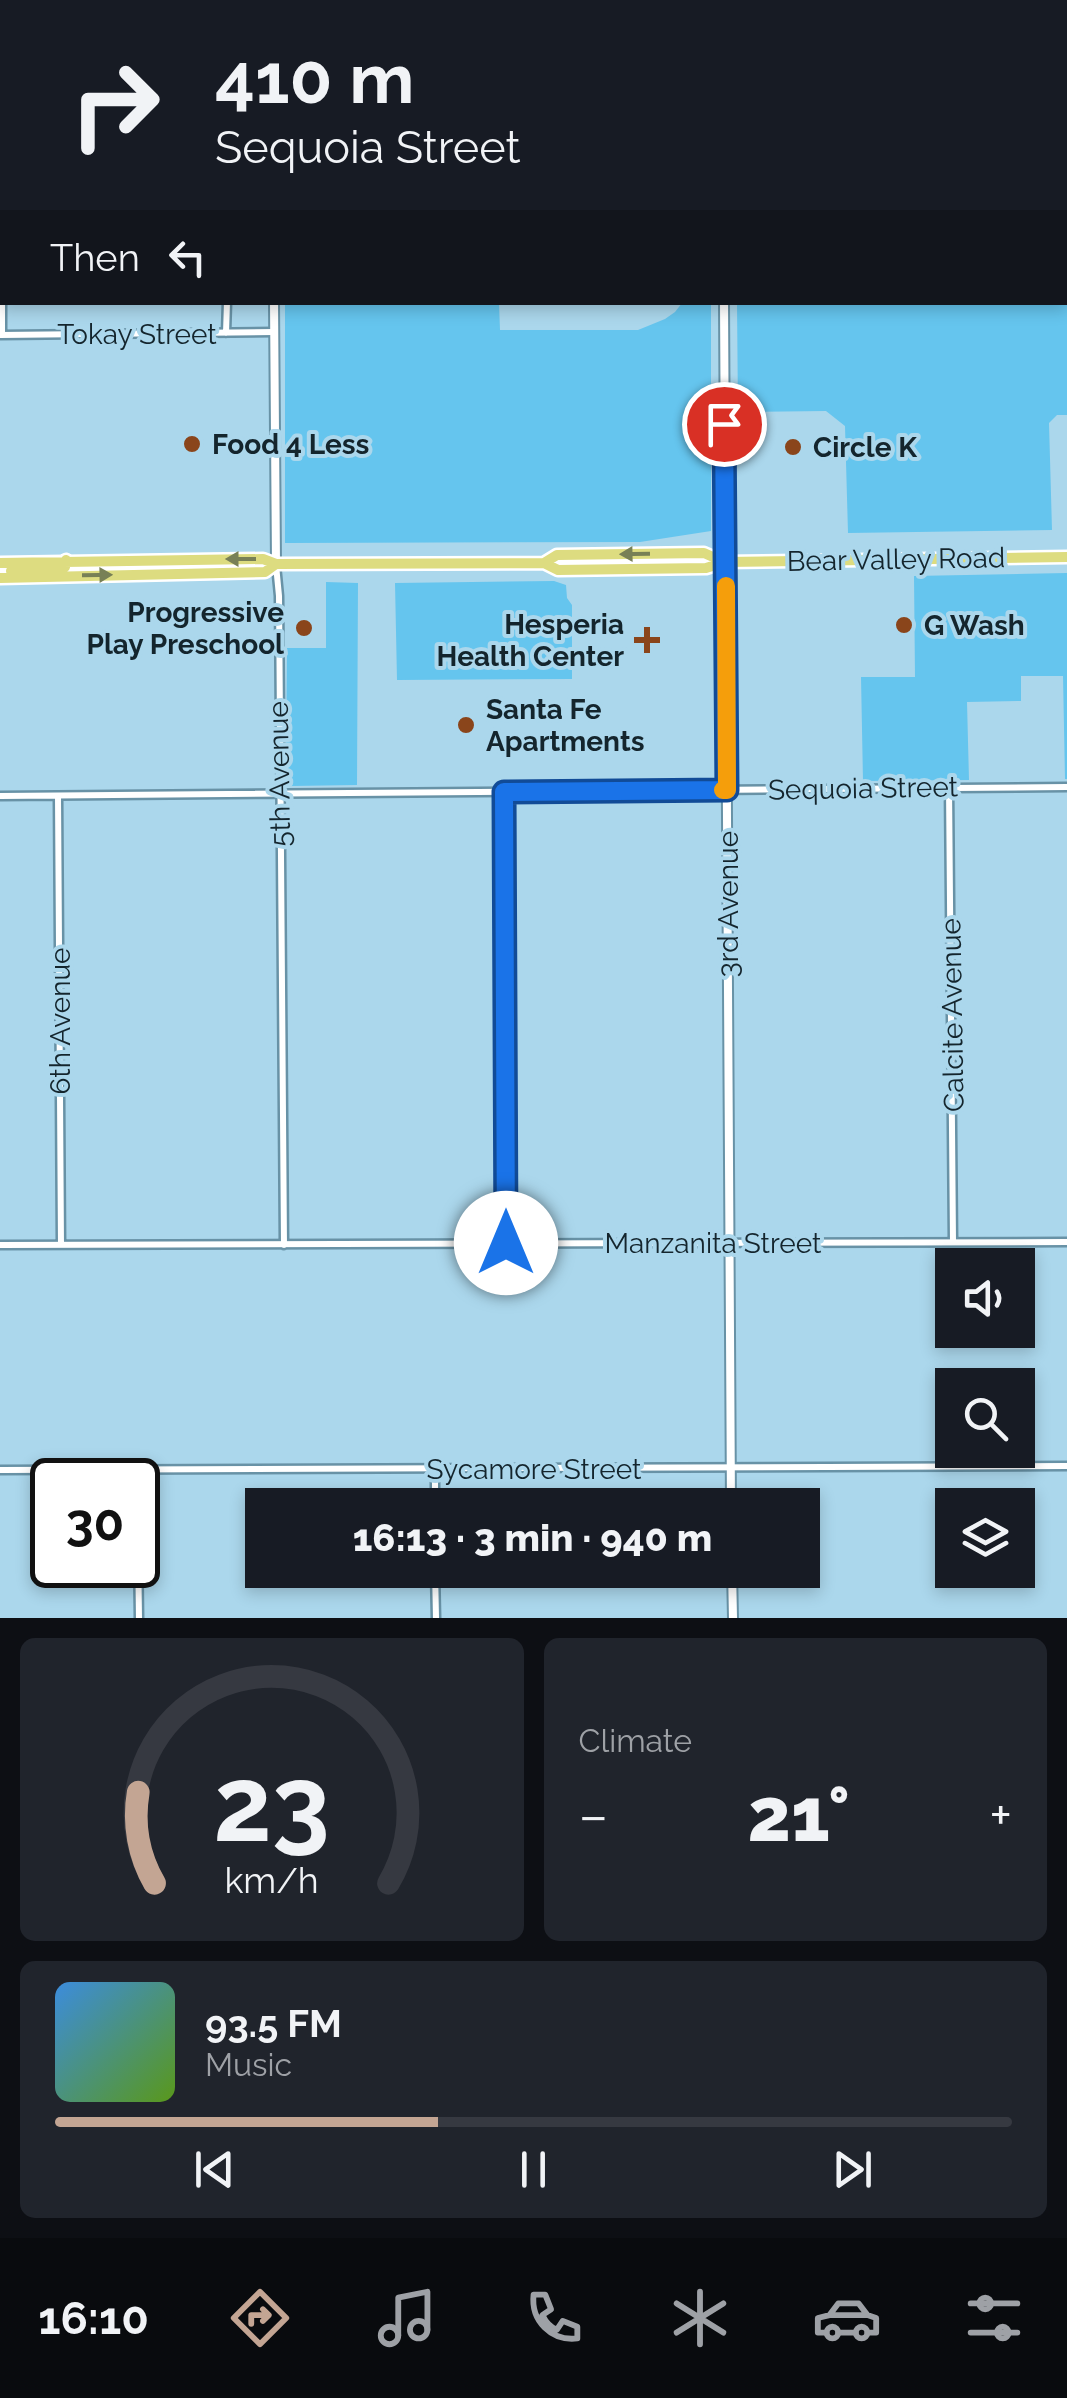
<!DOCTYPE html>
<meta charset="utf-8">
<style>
:root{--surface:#171b24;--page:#20242c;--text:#f1f3f6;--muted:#9ea1a6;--line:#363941;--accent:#c3a593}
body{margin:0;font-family:Raleway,sans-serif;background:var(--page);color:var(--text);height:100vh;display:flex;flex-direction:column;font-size:38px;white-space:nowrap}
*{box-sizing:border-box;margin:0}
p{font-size:32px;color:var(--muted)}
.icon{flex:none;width:55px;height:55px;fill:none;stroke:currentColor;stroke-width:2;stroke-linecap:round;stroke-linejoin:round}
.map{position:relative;height:1618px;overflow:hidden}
.side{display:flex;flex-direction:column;gap:20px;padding:20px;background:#0d0f14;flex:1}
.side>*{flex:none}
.banner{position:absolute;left:0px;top:0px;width:1068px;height:305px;box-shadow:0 5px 15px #0003;background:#171b24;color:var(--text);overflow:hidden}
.tools{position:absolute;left:935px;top:1248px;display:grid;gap:20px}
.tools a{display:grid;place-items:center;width:100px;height:100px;border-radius:0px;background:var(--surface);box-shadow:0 5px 15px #0003;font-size:50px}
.speed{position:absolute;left:30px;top:1458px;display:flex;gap:20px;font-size:50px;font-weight:700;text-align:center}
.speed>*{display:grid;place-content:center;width:130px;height:130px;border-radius:50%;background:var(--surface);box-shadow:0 5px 15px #0003;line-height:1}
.speed .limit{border:5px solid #111;border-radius:15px;background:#fff;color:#111}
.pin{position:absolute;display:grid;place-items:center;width:85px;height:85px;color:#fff;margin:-42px;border:5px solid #fff;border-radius:50%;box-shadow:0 2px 10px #0007}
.me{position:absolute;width:110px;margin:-55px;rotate:0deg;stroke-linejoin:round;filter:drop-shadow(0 0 8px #0008)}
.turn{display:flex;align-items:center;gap:35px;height:210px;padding:0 50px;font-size:45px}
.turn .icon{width:130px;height:130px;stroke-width:2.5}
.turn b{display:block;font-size:70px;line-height:85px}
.then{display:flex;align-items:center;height:95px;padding:0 50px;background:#0003;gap:20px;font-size:38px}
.big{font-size:75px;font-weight:800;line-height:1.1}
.side .widget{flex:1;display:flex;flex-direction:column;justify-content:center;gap:15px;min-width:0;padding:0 35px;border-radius:15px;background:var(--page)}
.side .dial{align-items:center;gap:0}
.dial svg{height:260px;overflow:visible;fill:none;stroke:var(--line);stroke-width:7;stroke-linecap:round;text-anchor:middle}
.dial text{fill:var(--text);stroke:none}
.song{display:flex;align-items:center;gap:30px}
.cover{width:120px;height:120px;border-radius:15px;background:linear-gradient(135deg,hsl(210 70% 55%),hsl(90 70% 35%))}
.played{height:10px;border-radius:5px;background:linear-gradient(90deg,var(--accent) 40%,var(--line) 40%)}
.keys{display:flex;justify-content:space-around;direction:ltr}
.heat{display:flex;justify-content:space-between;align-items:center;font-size:55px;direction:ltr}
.side .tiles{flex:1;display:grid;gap:20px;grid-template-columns:1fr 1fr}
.widget:last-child{grid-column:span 2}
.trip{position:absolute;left:245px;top:1488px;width:575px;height:100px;border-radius:0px;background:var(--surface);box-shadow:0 5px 15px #0003;font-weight:800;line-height:100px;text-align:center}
.dock{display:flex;height:160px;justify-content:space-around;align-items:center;background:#090b0e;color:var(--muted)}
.dock .icon{width:70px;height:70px}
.dock .on{color:var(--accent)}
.dock b{font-size:45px;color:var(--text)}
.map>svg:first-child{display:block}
.green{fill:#65c5ee}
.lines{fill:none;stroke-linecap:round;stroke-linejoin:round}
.minor-casing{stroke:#6892a6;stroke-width:11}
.tertiary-casing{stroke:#6892a6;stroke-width:12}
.primary-casing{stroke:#fff;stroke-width:15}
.minor{stroke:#fff;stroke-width:6}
.tertiary{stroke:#fff;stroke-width:8}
.primary{stroke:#dddc80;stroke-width:10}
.oneway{fill:#788056}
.route-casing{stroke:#114b97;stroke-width:25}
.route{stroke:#1a73e8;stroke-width:18}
.slow{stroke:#f59e0b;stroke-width:18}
.poi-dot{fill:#8a451b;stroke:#abd7ec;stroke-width:4}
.labels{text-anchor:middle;stroke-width:8;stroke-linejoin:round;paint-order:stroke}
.street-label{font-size:28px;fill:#14252d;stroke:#abd7ec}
.poi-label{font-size:28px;font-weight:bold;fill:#14252d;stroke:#abd7ec;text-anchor:start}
</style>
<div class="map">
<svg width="1067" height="1618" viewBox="0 0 1067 1618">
<rect width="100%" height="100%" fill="#abd7ec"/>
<path class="green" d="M 1065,88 L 1067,88 L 1067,415 L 1057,415 L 1049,423 L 1052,530 L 848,533 L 845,426 L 826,411 L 738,412 L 737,303 L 1065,302 Z
M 285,303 L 499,303 L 500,330 L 638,330 L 665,319 L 675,312 L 682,303 L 711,303 L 711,531 L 640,542 L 285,543 Z
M 1067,573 L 1067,779 L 1065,779 L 1063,676 L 1021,676 L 1021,701 L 967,702 L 969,780 L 863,781 L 861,677 L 915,677 L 914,576 Z
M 554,581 L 566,585 L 567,598 L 572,605 L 572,679 L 397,680 L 395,583 Z
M 326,582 L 358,583 L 357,785 L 292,786 L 286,777 L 287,648 L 326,648 Z"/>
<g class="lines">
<g class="minor-casing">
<path id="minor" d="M 26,0 L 26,2
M 92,0 L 92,2
M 159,0 L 159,2
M 224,0 L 225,2
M 362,0 L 362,2
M 452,0 L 452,2
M 538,0 L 538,2
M 785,0 L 785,2
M 1065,0 L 1065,42
M 0,66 L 2,66
M 226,333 L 227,302
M 0,335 L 274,332
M 2,335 L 2,127
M 276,565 L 279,596 L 284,1245
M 949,787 L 953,1242
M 503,792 L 506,1243
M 0,796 L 1067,787
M 58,796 L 61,1245
M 0,1245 L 1067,1242
M 435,1469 L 435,1505
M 0,1470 L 1067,1466
M 137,1471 L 139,1618
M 435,1570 L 436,1618"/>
</g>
<g class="tertiary-casing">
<path id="tertiary" d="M 272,0 L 272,2
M 722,0 L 722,2
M 274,302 L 276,564
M 724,302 L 731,1505
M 732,1570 L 733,1618"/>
</g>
<g class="primary-casing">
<path id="primary" d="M 0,563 L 263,559 L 276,564 L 544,563 L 558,570 L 706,568 L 725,562 L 1067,557
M 544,563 L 557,555 L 704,553 L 724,562
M 11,571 L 60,569 L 65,567 L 66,560
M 0,578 L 265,572 L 276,564"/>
</g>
<use href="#minor" class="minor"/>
<use href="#tertiary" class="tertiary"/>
<use href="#primary" class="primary"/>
</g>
<defs><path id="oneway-solid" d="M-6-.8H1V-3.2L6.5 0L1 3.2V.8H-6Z" transform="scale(2.5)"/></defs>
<g class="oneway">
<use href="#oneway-solid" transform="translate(635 554) rotate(179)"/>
<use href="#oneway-solid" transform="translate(241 559) rotate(180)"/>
<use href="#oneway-solid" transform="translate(97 575) rotate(-1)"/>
</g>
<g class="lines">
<g class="route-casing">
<path id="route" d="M 506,1243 L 504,792 L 727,790 L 724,424"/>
</g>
<use href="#route" class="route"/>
<path class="slow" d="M 723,790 L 727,790 L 726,586"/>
</g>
<g class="poi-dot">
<circle cx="192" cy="444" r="10"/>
<circle cx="793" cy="447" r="10"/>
<circle cx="904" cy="625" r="10"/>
<circle cx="304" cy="628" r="10"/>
<path d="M642 625h10v10h10v10h-10v10h-10v-10h-10v-10h10z"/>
<circle cx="466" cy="725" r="10"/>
</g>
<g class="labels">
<g class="street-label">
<text x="137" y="344">Tokay Street</text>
<text transform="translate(896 559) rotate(-1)" y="10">Bear Valley Road</text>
<text transform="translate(279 774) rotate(-91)" y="10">5th Avenue</text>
<text transform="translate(863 788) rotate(-1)" y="10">Sequoia Street</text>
<text transform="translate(728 904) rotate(-90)" y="10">3rd Avenue</text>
<text transform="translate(952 1015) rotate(-91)" y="10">Calcite Avenue</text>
<text transform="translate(60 1021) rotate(-90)" y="10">6th Avenue</text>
<text x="713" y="1253">Manzanita Street</text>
<text x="534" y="1479">Sycamore Street</text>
</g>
<g class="poi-label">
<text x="212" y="454">Food 4 Less</text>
<text x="813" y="457">Circle K</text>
<text x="284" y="622" text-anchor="end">Progressive<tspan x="284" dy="32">Play Preschool</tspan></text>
<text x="624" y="634" text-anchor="end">Hesperia<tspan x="624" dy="32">Health Center</tspan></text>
<text x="924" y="635">G Wash</text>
<text x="486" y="719">Santa Fe<tspan x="486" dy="32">Apartments</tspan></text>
</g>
</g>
</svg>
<div class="tools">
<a><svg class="icon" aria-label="sound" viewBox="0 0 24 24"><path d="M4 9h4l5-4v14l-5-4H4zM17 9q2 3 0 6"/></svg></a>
<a><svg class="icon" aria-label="search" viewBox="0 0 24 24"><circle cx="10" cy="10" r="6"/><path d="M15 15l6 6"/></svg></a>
<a><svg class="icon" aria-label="layers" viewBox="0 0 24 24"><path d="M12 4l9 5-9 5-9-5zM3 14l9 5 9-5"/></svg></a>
</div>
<div class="speed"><div class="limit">30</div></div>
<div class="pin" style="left:724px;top:424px;background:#d93025"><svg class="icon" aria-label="arrive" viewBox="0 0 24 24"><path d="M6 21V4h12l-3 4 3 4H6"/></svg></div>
<svg class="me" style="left:506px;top:1243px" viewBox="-20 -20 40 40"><circle r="19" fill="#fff"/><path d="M0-13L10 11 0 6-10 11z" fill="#1a73e8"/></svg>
<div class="trip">16:13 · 3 min · 940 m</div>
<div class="banner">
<div class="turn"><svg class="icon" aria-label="right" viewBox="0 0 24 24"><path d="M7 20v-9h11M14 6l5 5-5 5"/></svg><div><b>410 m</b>Sequoia Street</div></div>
<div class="then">Then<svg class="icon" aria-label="left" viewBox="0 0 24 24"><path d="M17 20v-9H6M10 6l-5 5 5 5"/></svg></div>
</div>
</div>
<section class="side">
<div class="tiles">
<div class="widget dial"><svg viewBox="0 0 100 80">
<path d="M14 69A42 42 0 1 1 86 69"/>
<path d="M14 69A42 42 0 0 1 9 41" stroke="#c3a593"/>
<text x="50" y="56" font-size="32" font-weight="700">23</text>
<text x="50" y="72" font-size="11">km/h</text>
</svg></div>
<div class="widget"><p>Climate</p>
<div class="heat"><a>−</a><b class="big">21°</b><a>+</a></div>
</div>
<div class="widget">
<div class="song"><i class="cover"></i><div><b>93.5 FM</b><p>Music</p></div></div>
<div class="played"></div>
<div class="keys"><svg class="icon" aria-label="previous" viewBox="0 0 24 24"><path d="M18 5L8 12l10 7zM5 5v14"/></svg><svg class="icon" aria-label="pause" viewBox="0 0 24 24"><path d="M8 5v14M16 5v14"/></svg><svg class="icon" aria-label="next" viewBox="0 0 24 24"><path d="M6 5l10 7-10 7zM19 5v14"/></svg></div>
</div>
</div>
</section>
<nav class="dock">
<b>16:10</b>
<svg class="icon on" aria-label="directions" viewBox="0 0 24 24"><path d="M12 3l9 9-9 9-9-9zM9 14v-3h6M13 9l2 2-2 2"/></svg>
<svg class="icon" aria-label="music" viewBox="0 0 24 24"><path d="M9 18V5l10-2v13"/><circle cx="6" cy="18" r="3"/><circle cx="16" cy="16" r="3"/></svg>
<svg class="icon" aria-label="phone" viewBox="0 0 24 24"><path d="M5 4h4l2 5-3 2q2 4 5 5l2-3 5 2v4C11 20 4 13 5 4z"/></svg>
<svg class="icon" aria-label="climate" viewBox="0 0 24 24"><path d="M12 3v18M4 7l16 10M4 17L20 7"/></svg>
<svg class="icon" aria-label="car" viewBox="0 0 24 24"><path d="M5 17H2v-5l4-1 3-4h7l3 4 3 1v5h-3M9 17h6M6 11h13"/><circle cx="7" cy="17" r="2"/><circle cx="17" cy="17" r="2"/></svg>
<svg class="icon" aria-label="filters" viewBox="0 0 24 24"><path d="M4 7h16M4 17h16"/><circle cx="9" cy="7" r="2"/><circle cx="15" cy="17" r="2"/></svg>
</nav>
